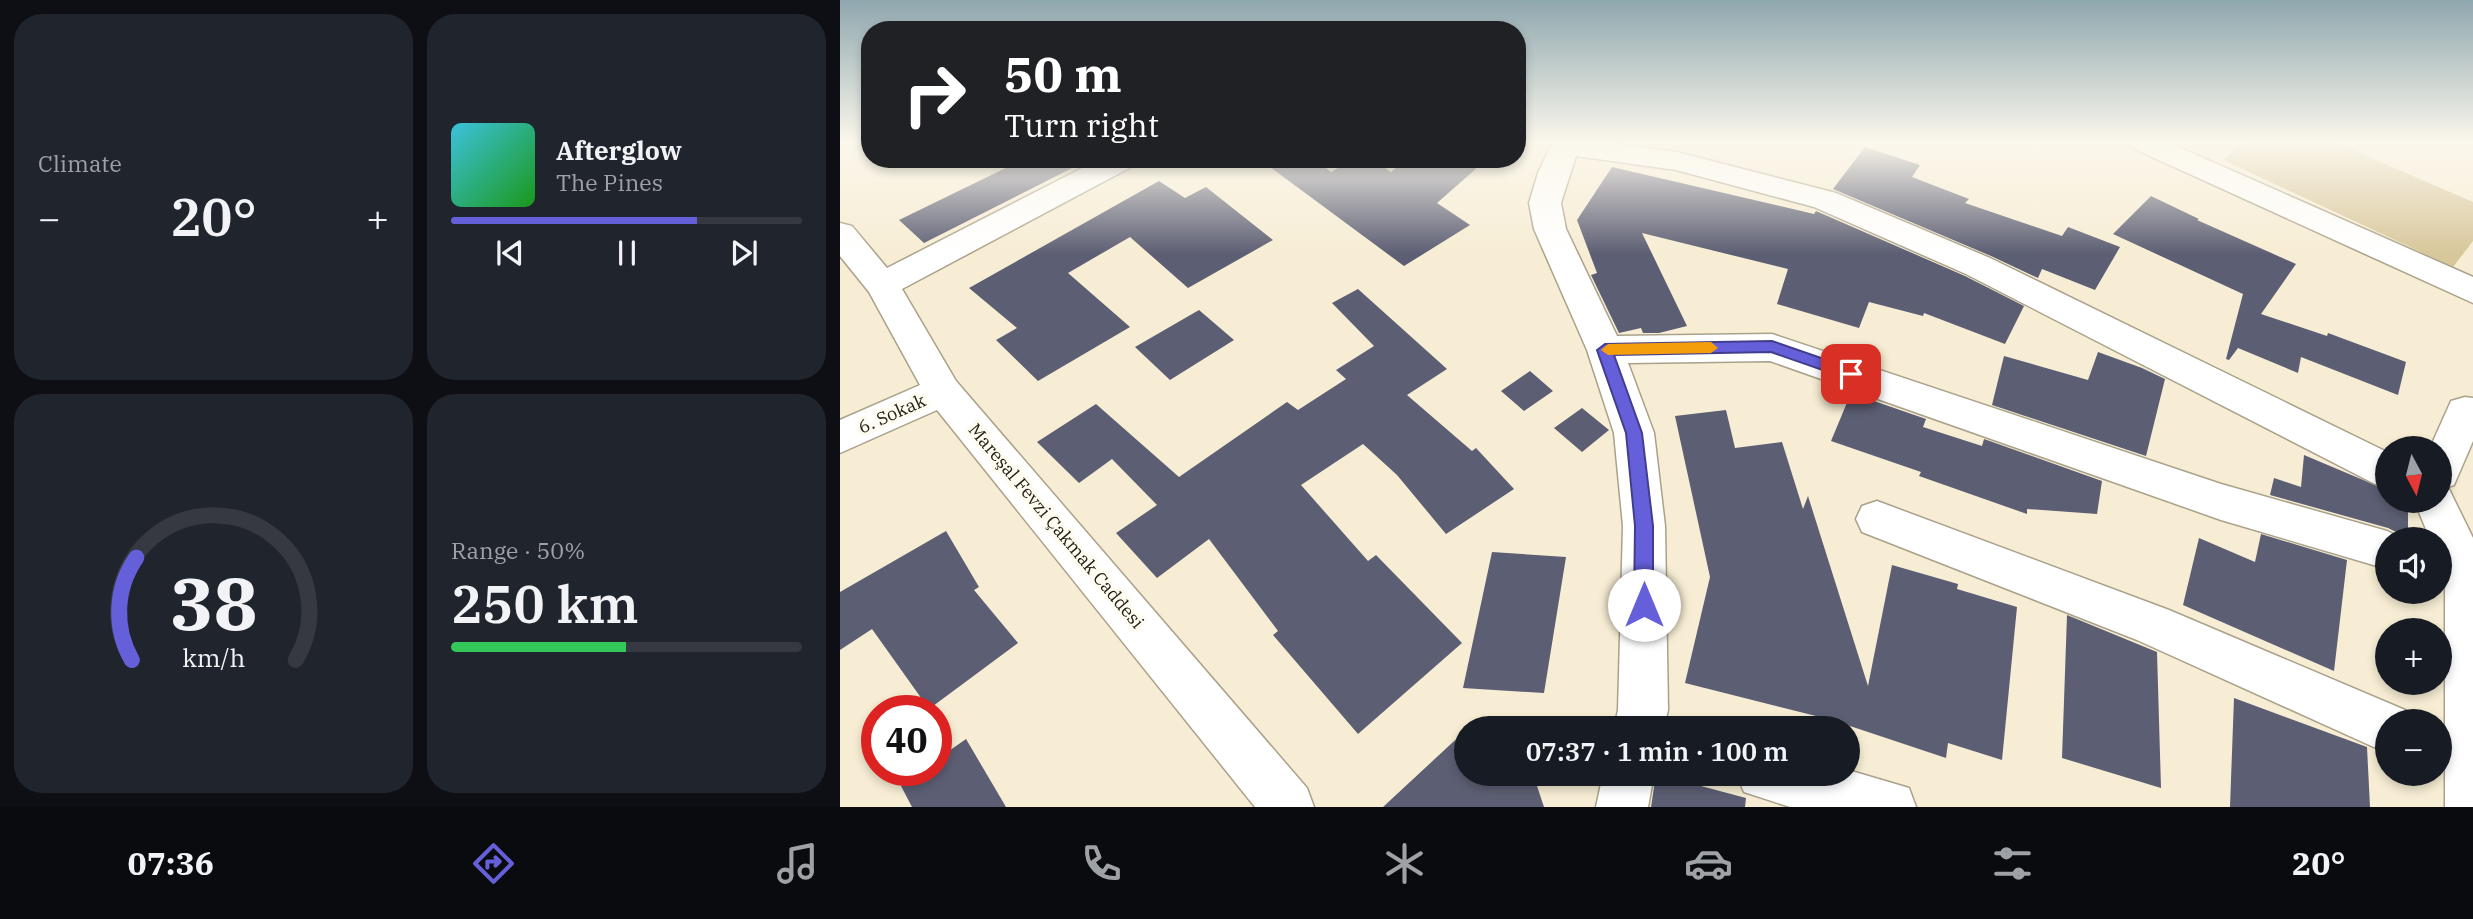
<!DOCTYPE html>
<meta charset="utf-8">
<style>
:root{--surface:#171b24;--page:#20242c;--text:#f1f3f6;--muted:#9ea1a6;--line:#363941;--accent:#6560da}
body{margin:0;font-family:"IBM Plex Serif",serif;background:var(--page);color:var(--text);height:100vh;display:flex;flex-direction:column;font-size:26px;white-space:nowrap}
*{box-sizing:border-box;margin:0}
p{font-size:23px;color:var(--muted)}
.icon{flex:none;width:38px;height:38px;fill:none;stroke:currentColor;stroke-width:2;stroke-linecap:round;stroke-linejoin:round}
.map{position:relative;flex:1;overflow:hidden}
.side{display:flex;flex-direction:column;gap:14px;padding:14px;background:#0d0f14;width:840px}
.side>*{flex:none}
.banner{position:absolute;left:21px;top:21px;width:665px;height:147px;border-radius:28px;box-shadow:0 4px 10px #0003;background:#202124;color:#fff;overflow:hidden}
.needle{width:46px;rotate:173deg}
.fabs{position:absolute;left:1535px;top:436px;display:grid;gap:14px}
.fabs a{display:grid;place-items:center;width:77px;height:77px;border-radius:50%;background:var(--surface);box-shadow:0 4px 10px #0003;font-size:35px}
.speed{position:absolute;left:21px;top:695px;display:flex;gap:14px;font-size:35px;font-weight:700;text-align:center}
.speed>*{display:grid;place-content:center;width:91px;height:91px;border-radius:50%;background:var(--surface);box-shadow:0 4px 10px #0003;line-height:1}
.speed .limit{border:10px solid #d22;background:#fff;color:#111}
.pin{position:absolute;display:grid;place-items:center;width:60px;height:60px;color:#fff;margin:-30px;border-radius:14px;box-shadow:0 4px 10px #0006}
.me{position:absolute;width:77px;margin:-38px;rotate:0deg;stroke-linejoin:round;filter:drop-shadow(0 0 5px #0008)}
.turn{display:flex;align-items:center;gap:24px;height:147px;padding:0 28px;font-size:32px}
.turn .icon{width:91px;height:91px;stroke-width:2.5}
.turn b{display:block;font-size:49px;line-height:60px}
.big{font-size:52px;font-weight:600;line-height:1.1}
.side .widget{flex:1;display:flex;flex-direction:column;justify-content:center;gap:10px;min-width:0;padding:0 24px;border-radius:28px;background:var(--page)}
.side .dial{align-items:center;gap:0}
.dial svg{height:182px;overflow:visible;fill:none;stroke:var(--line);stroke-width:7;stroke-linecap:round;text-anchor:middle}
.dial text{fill:var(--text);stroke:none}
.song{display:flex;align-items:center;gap:21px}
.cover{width:84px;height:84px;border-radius:10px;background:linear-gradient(135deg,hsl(190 70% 55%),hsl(120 70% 35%))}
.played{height:7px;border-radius:4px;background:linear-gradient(90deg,var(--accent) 70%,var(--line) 70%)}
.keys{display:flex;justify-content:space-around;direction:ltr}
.heat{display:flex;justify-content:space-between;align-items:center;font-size:38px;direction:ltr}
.charge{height:10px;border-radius:5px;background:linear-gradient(90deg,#34c759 50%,var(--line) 0)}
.side .tiles{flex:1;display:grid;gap:14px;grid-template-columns:repeat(2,1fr)}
.trip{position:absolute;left:614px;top:716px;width:406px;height:70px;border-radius:35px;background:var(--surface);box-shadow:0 4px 10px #0003;font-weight:600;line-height:70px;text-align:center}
.tabs{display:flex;height:112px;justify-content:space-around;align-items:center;background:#090b0e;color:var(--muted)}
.tabs .icon{width:49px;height:49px}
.tabs .selected{color:var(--accent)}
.tabs b{font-size:32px;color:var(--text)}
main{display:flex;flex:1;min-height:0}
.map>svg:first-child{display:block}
.green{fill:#d8c79b}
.building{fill:#5c5e73}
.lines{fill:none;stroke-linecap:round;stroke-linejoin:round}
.minor-casing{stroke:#aaa18a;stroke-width:3}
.minor{fill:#fff;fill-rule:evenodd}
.route{fill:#6560da;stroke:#423e8e;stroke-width:2}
.slow{fill:#f59e0b}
.labels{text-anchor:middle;stroke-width:7;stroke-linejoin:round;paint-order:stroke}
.street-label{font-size:18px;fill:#221e15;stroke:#fefbf1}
</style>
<main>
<section class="side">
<div class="tiles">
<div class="widget"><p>Climate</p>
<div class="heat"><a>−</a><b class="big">20°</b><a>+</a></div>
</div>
<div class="widget">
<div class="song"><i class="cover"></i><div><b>Afterglow</b><p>The Pines</p></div></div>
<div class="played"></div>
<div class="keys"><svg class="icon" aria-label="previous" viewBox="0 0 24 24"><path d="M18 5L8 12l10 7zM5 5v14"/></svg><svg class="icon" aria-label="pause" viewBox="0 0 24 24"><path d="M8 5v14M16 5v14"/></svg><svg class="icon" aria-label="next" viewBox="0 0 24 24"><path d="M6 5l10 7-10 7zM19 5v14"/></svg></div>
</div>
<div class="widget dial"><svg viewBox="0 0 100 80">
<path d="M14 69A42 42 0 1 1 86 69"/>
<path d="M14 69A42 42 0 0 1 16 24" stroke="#6560da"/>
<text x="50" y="56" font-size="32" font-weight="700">38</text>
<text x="50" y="72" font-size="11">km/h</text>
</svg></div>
<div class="widget"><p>Range · 50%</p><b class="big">250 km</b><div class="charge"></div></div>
</div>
</section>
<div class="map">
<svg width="1633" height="807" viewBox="0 0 1633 807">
<rect width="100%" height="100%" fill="#f7edd4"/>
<path class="green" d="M 1405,141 L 1492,141 L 1633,202 L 1633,241 L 1613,267 L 1383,160 Z"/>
<path class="building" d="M 1025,147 L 1080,165 L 1072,177 L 1129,199 L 1125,203 L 1222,236 L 1228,227 L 1280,247 L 1255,290 L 1202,269 L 1198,278 L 1151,256 L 993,189 Z
M 184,159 L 250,159 L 84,243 L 59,220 Z
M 419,159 L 474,159 L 491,172 L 514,159 L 532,159 L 551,172 L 567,159 L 647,159 L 597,203 L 630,225 L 564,266 Z
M 772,167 L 974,214 L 976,211 L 1125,276 L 1184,306 L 1165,344 L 1084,313 L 1083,316 L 1029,302 L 1019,328 L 937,304 L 948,269 L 802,233 L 847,326 L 819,333 L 803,333 L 801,328 L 779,333 L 751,275 L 757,273 L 737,220 Z
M 319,181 L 345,198 L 366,187 L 433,240 L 348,288 L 290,237 L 228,273 L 290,327 L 198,381 L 156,340 L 177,328 L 129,288 Z
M 1311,196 L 1359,219 L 1357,220 L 1456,264 L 1421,314 L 1487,336 L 1488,333 L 1566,362 L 1558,395 L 1461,357 L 1458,373 L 1398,348 L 1389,360 L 1386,359 L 1403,294 L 1273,234 Z
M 518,289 L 607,369 L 567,395 L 632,451 L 636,448 L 674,489 L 606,534 L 557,475 L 523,444 L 461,485 L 528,561 L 536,555 L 622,643 L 518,734 L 433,635 L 438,631 L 369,539 L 317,578 L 276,533 L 317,505 L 272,459 L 239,483 L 197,442 L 256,404 L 339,477 L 447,402 L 458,410 L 506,379 L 496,370 L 534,346 L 492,303 Z
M 359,310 L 394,340 L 330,380 L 295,347 Z
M 1258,352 L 1302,368 L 1325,379 L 1306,456 L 1152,405 L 1164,356 L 1248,380 Z
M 690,371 L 713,391 L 684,411 L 661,391 Z
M 1011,393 L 1086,419 L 1083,427 L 1142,446 L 1144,439 L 1262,481 L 1257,514 L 1187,509 L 1187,514 L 1079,476 L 1081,472 L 991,441 Z
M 742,408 L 769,430 L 742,452 L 714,428 Z
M 886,410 L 895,448 L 942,442 L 963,509 L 968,496 L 1028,686 L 1052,565 L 1118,584 L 1117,589 L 1177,607 L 1162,760 L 1108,743 L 1106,758 L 992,720 L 845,683 L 870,577 L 835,416 Z
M 1464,455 L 1547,490 L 1547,500 L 1568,500 L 1568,538 L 1548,528 L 1430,495 L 1434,478 L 1461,487 Z
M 106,531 L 139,587 L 134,590 L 178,643 L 89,709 L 32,629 L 0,650 L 0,592 Z
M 1421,534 L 1507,560 L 1494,671 L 1343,605 L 1359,538 L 1415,562 Z
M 652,552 L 726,557 L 704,693 L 623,688 Z
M 1227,615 L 1317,652 L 1321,788 L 1222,758 Z
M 1394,698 L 1527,747 L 1530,807 L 1390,807 Z
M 626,730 L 626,774 L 693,774 L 704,807 L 543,807 Z
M 126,739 L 166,807 L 72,807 L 61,786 L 83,770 L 96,770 L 96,760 Z
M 816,774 L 906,798 L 905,807 L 811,807 Z"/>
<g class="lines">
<g class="minor-casing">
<path id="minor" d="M 713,141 L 757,141 L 837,152 L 996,193 L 1150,258 L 1547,452 L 1547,488 L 1533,483 L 1126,274 L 974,207 L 836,170 L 736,156 L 721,203 L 726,229 L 777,336 L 932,334 L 1381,484 L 1547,531 L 1564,539 L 1547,539 L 1547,569 L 1381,520 L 930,361 L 788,363 L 814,433 L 825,526 L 828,710 L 824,728 L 774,728 L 778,710 L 783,526 L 774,433 L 747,350 L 694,229 L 689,203 L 698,173 Z
M 1285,141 L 1325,141 L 1633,277 L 1633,303 L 1290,147 Z
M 260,159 L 299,159 L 295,165 L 62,289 L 116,381 L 467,788 L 474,807 L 415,807 L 97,410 L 0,453 L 0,420 L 80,385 L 29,292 L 0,256 L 0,223 L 12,226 L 47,268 Z
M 1625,397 L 1633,398 L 1633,441 L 1614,485 L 1608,487 L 1633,538 L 1633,807 L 1605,807 L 1605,574 L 1600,561 L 1600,539 L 1590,539 L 1574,500 L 1600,500 L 1600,448 L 1590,448 L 1611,401 Z
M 1037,501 L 1329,610 L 1565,710 L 1569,721 L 1547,721 L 1547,753 L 1297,640 L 1022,532 L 1016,519 L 1022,506 Z
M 1008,770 L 1069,788 L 1076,807 L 950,807 L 904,792 L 896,774 L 1008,774 Z
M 763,774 L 814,774 L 808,807 L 756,807 Z"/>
</g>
<use href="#minor" class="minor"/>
</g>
<linearGradient id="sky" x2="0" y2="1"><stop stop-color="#8fa7ae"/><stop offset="0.56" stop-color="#fbf7ec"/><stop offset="1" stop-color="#fbf7ec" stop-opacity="0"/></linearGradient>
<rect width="1633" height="254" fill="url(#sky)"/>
<path class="route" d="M 932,341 L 1016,370 L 1019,374 L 1011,380 L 931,352 L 774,355 L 802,433 L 813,526 L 813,605 L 810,611 L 804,613 L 797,611 L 794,605 L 795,526 L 786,433 L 757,350 L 765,344 Z"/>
<path class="slow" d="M 871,342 L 878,348 L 871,353 L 768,355 L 761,350 L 768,344 Z"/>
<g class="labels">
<g class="street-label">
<text transform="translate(52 414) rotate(-24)" y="6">6. Sokak</text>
<text transform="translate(216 526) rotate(50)" y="6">Mareşal Fevzi Çakmak Caddesi</text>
</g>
</g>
</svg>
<div class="fabs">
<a><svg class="needle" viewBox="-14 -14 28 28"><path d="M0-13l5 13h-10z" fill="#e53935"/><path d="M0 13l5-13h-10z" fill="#9ea1a6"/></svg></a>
<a><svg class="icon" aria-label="sound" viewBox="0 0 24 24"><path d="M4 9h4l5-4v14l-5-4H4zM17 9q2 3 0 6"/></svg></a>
<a>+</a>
<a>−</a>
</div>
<div class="speed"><div class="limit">40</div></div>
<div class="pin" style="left:1011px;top:374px;background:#d93025"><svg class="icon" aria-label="arrive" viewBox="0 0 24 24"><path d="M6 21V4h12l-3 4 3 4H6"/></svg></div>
<svg class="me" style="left:804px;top:605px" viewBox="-20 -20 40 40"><circle r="19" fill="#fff"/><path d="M0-13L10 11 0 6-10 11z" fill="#6560da"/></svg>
<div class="trip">07:37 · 1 min · 100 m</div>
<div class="banner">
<div class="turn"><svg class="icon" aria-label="right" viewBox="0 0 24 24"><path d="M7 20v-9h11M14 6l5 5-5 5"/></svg><div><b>50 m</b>Turn right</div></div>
</div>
</div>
</main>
<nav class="tabs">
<b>07:36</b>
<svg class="icon selected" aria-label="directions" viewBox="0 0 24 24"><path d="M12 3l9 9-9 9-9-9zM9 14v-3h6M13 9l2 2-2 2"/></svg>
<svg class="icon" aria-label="music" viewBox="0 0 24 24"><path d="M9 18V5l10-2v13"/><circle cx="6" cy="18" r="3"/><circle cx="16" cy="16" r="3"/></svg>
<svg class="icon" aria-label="phone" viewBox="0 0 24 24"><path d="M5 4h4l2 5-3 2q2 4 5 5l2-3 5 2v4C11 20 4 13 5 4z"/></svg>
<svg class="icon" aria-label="climate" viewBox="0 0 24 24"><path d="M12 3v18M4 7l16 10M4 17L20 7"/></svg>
<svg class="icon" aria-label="car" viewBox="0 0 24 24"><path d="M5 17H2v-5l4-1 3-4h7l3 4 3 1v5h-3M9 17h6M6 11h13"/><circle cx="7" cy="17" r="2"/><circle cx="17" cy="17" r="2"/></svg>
<svg class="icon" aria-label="filters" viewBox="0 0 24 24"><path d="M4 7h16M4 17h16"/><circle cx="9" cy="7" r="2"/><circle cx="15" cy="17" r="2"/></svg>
<b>20°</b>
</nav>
